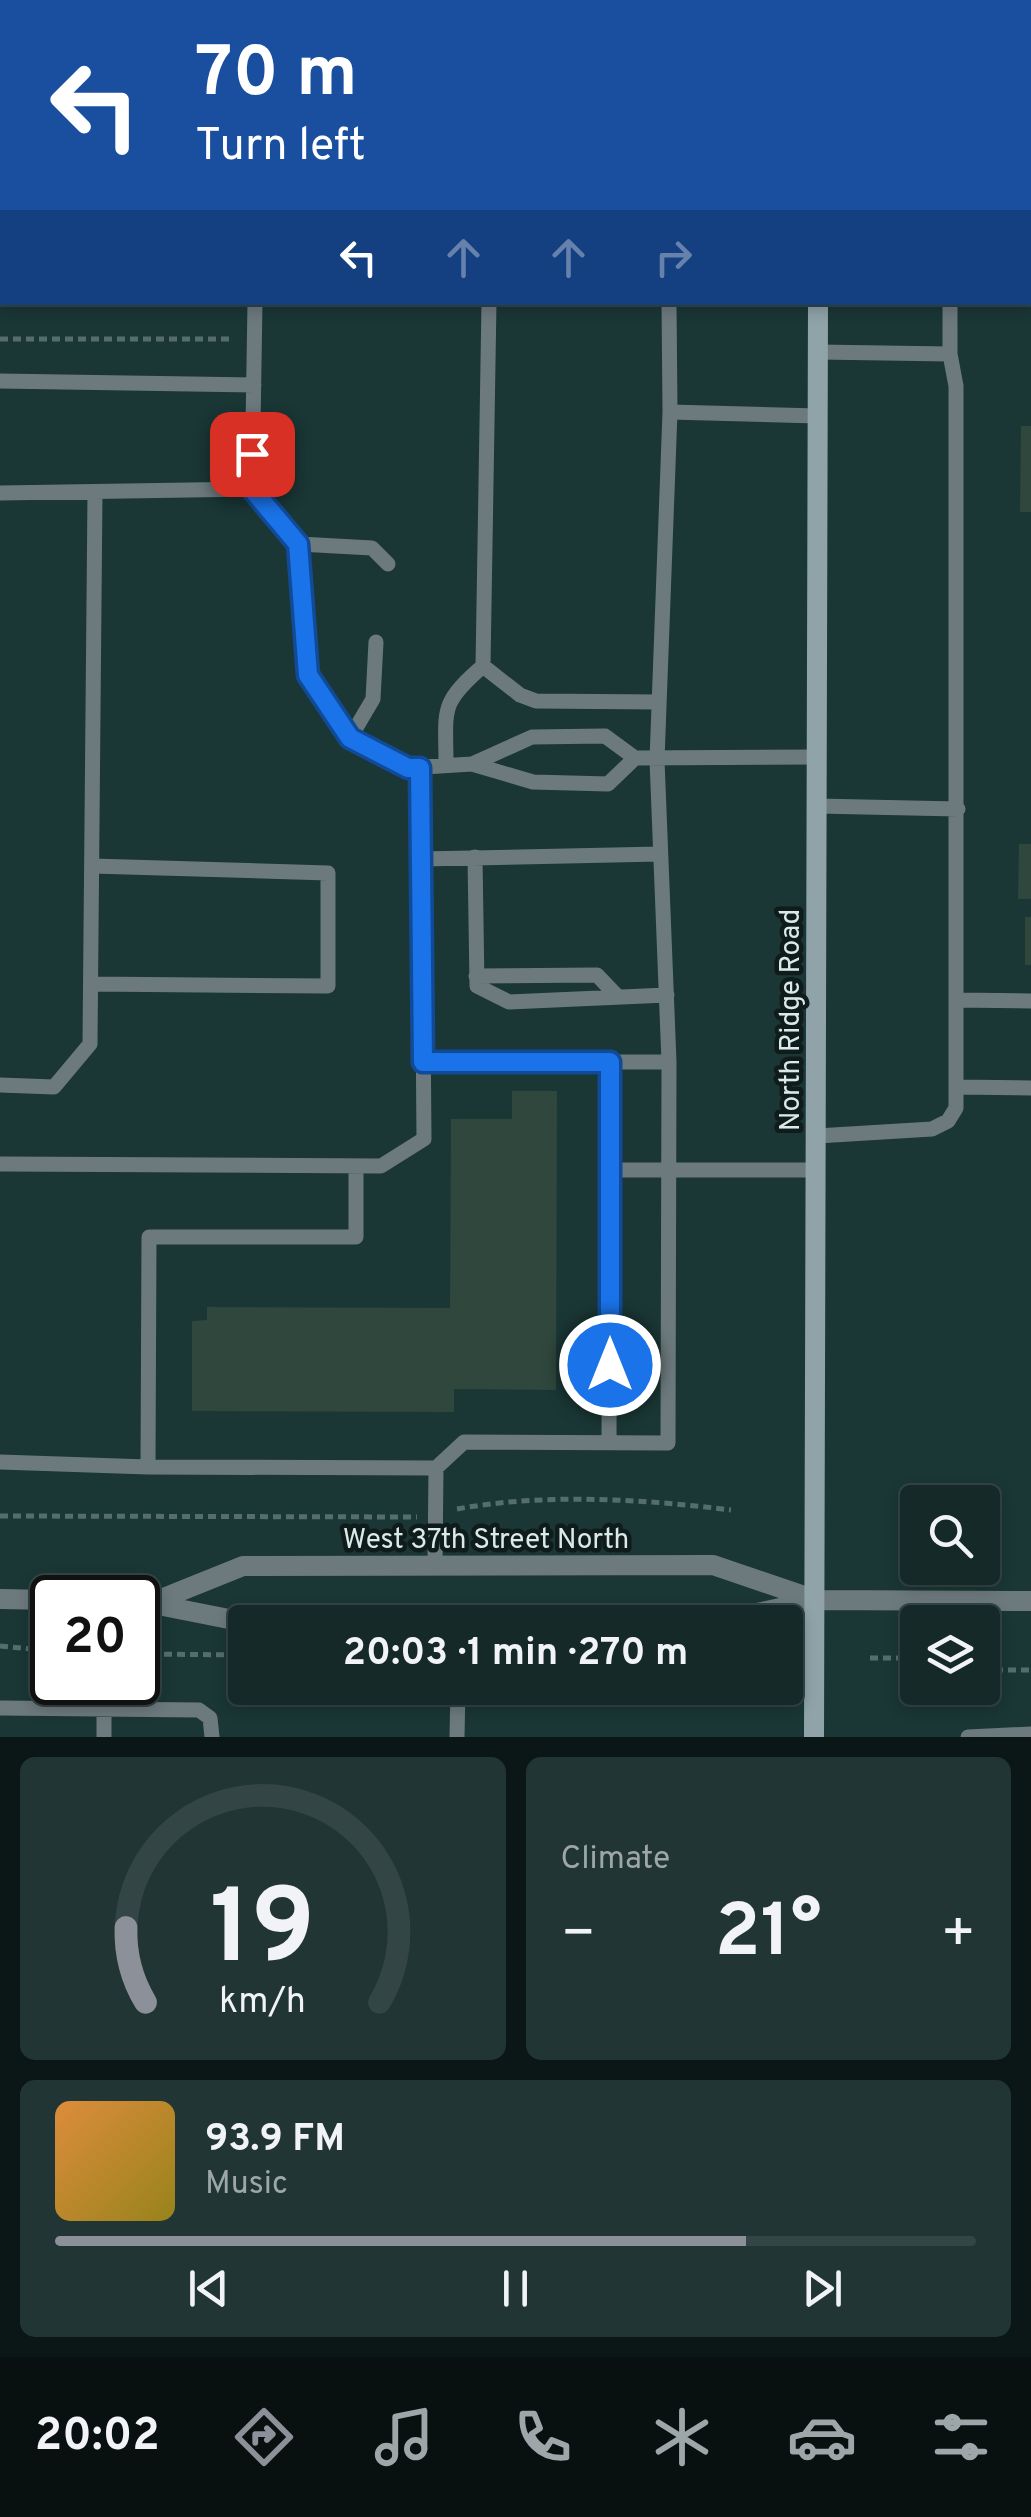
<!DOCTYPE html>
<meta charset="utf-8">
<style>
:root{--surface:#142928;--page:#213534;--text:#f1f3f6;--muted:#9da6a8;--line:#334545;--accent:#8c9099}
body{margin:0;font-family:Overpass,sans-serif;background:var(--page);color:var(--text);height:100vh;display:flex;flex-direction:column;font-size:38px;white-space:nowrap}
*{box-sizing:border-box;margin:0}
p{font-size:32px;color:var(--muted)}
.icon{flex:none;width:55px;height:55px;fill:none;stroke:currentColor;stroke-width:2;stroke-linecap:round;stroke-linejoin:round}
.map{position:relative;height:1737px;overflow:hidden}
.panel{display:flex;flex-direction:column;gap:20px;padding:20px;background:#0b1716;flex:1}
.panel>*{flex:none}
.guide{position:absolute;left:0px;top:0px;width:1032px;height:305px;box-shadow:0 5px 15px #0003,0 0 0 2px var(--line);background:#1a4fa0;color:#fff;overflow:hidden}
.controls{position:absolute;left:900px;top:1485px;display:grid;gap:20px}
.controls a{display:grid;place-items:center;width:100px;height:100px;border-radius:10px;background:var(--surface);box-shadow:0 5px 15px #0003,0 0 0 2px var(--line);font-size:50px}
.speed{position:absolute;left:30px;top:1575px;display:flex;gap:20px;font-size:50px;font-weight:700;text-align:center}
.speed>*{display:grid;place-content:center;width:130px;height:130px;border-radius:50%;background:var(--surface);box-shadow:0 5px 15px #0003,0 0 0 2px var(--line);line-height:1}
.speed .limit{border:5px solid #111;border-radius:15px;background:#fff;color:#111}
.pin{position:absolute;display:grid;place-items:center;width:85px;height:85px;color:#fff;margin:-42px;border-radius:20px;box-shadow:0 5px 15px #0006}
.me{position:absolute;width:110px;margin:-55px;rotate:0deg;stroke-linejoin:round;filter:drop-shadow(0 0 8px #0008)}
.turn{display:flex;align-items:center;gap:35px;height:210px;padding:0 30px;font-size:45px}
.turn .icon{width:130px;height:130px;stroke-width:2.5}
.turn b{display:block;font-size:70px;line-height:85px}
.lanes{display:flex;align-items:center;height:95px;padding:0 30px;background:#0003;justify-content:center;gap:50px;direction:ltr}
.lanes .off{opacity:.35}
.big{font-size:75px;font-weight:700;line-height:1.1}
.panel .card{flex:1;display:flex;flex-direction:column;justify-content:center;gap:15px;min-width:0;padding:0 35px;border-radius:15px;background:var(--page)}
.panel .dial{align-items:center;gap:0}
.dial svg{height:260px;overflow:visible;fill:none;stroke:var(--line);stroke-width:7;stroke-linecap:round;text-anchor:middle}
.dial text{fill:var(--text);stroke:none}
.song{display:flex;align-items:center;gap:30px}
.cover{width:120px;height:120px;border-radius:15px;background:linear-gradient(135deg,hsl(30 70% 55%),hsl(50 70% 35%))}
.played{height:10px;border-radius:5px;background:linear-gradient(90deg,var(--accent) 75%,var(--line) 75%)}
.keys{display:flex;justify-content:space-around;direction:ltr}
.heat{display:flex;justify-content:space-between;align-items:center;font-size:55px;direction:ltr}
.panel .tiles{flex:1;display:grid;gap:20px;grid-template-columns:1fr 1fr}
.card:last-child{grid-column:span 2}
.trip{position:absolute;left:228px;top:1605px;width:575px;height:100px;border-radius:10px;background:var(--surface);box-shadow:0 5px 15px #0003,0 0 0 2px var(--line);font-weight:700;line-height:100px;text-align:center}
.tab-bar{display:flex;height:160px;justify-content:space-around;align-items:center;background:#081010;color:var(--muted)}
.tab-bar .icon{width:70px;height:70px}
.tab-bar .on{color:var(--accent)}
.tab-bar b{font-size:45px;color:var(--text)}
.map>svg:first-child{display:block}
.building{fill:#2f473c}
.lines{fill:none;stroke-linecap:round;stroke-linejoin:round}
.path{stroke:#556e6c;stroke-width:5;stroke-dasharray:8 5;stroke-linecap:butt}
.service{stroke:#6d7a7d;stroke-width:15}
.tertiary{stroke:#6d7a7d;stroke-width:20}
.secondary{stroke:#8fa3a8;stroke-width:20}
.route-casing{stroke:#114b97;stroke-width:25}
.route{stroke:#1a73e8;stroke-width:18}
.labels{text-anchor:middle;stroke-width:9;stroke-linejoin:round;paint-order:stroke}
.street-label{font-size:28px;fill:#daeae8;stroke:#0f1c1b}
</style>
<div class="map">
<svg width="1031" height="1737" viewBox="0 0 1031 1737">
<rect width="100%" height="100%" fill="#1a3735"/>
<path class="building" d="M 1021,426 L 1031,426 L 1031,512 L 1020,512 Z
M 1019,844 L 1031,844 L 1031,899 L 1018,899 Z
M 1025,917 L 1031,917 L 1031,965 L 1025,965 Z
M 512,1091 L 557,1091 L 556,1390 L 454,1389 L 454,1412 L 192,1411 L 192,1321 L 207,1320 L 207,1307 L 450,1308 L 451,1119 L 512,1119 Z"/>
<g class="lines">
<path class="path" d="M 0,216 L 2,217
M 0,339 L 232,339
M 457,1509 C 545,1493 643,1499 731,1510
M 0,1516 L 417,1517
M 0,1646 L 52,1651
M 138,1654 L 245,1655
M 870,1658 L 912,1658 L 912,1670 L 918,1670
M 982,1670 L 1031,1670
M 524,1688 L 669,1688"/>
<path class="service" d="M 686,0 L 686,2
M 145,2 L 145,0
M 255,2 L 255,0
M 472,2 L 472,0
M 949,2 L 949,0
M 1030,80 L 1031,80
M 0,142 L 2,142
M 1030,157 L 1031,157
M 255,302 L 252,489 L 299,544 L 308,675 L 350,738 L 408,768 L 472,764 L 533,782 L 608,784 L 635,758
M 669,302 L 670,412 L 818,416
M 950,302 L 950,354
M 0,381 L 254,385
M 0,493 L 252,489
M 299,544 L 372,548 L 388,564
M 483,666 L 520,695 L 536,701 L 658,702
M 350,738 L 373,699 L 376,642
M 472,764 L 532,737 L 605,736 L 635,758 L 817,757
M 446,765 C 446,709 439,704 483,666 L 489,302
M 817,806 L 958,809
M 475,857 L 477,986 L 509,1002 L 667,995
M 421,859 L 660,854
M 476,976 L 597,975 L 617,996
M 91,984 L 328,986 L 328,873 L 92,866
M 957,1000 L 1031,1001
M 669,1062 L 657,760 L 670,412
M 0,1085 L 54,1087 L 90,1044 L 95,492
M 956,1087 L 1031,1088
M 817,1136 L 932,1129 L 948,1121 L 956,1108 L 956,386 L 950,354 L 818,352
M 0,1164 L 381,1166 L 424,1139 L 421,768
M 356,1166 L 356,1237 L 149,1237 L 148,1467 L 436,1468 L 464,1442 L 668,1443 L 669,1062 L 423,1062
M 610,1170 L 816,1170
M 609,1443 L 610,1062
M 0,1462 L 148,1467
M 435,1565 L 436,1468
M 0,1708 L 199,1710 L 210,1718 L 212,1737
M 104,1737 L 104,1682
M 457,1737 L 458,1688
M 968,1737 L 1031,1734"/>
<path class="tertiary" d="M 0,1599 L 52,1600
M 138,1601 L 244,1622 L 498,1622
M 156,1601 L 243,1566 L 713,1565 L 816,1600
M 717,1622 L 816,1600 L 1031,1601"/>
<path class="secondary" d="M 818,2 L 818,0
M 814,1737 L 818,302"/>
</g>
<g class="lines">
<g class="route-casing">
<path id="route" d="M 252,454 L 252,489 L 298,544 L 308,675 L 350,738 L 408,768 L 420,768 L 423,1062 L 610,1062 L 610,1365"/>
</g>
<use href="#route" class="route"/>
</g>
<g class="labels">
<g class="street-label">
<text transform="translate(789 1020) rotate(-90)" y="10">North Ridge Road</text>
<text x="486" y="1548">West 37th Street North</text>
</g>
</g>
</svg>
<div class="controls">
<a><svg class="icon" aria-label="search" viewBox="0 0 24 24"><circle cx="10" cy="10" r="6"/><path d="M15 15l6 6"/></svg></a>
<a><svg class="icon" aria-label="layers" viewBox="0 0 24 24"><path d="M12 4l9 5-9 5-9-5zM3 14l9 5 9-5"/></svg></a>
</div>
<div class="speed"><div class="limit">20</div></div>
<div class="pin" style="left:252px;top:454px;background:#d93025"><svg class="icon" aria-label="arrive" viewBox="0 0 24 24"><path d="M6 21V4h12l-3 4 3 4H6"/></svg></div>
<svg class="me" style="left:610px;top:1365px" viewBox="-20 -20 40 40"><circle r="17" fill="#1a73e8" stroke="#fff" stroke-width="3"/><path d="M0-11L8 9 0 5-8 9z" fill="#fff"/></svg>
<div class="trip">20:03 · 1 min · 270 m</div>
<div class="guide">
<div class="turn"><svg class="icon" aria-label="left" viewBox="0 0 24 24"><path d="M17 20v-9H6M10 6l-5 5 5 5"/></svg><div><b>70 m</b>Turn left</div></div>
<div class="lanes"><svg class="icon" aria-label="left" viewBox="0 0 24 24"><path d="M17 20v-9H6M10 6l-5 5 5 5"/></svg><svg class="icon off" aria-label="ahead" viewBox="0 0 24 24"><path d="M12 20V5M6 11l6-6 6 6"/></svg><svg class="icon off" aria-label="ahead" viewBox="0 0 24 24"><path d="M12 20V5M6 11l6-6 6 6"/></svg><svg class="icon off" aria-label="right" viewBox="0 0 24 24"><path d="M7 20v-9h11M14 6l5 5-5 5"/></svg></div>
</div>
</div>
<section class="panel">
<div class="tiles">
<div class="card dial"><svg viewBox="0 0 100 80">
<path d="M14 69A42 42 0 1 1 86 69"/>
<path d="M14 69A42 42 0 0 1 8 46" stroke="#8c9099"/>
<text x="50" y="56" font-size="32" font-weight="700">19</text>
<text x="50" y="72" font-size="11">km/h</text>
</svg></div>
<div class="card"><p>Climate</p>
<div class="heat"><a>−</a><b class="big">21°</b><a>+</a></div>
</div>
<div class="card">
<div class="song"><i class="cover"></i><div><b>93.9 FM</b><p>Music</p></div></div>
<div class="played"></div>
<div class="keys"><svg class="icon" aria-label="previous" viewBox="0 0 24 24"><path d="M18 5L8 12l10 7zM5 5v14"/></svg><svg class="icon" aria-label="pause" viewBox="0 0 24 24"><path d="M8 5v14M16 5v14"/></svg><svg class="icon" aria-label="next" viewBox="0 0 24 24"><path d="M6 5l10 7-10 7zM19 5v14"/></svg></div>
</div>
</div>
</section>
<nav class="tab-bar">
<b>20:02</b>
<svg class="icon on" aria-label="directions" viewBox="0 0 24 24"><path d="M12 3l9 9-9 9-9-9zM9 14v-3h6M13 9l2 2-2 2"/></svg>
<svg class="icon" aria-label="music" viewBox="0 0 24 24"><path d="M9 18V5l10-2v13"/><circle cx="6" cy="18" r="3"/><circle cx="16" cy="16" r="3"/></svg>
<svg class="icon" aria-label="phone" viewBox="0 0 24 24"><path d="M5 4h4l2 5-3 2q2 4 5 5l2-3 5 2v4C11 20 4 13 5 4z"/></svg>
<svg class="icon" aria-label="climate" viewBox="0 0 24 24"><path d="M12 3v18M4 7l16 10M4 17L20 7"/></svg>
<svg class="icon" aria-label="car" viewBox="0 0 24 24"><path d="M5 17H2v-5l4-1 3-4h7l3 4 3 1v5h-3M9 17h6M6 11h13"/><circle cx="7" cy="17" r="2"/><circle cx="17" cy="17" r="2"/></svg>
<svg class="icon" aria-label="filters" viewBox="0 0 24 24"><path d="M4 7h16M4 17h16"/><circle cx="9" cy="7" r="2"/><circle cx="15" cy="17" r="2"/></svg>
</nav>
